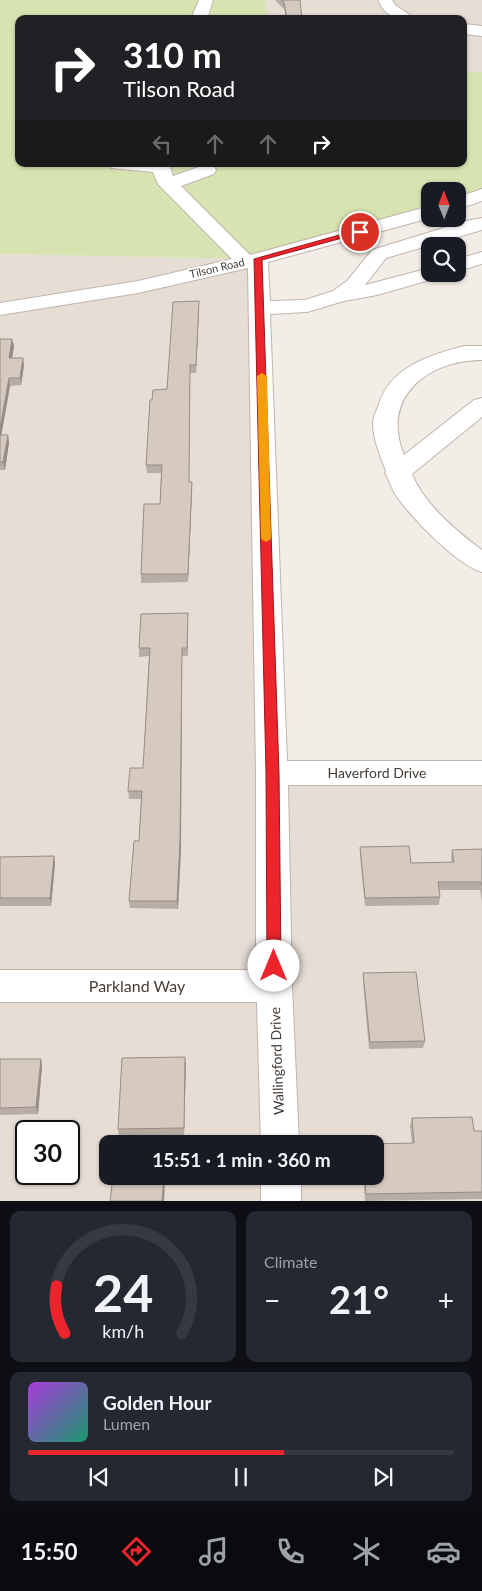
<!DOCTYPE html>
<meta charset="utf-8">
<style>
:root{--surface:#171b24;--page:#242831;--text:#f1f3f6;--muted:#9ea1a6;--line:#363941;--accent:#ec242c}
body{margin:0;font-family:Lato,sans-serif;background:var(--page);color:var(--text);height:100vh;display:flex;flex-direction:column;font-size:19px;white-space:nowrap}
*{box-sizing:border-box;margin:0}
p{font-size:16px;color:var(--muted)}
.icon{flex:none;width:28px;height:28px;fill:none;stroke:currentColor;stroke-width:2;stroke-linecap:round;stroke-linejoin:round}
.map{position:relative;height:1201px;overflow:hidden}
.panel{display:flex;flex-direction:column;gap:10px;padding:10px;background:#0d0f14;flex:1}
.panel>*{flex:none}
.hud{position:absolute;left:15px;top:15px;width:452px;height:152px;border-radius:10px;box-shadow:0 1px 4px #0004;background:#202124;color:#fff;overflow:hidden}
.needle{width:32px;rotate:359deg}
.buttons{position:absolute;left:421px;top:182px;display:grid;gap:10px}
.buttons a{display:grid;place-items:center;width:45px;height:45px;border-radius:10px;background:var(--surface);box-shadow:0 1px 4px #0004;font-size:25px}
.speed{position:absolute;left:15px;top:1120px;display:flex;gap:10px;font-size:25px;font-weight:700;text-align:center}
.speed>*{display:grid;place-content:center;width:65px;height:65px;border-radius:50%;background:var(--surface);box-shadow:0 1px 4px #0004;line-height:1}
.speed .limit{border:2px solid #111;border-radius:8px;background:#fff;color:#111}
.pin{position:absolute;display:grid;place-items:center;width:42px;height:42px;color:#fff;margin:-21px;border:2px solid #fff;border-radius:50%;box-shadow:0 1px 5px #0007}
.me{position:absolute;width:55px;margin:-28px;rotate:0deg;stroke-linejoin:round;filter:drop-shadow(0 0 4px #0008)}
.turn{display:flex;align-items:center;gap:18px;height:105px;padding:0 25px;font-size:22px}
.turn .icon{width:65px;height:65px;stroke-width:2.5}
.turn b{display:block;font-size:35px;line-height:42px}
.lanes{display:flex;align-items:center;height:48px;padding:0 25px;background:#0003;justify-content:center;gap:25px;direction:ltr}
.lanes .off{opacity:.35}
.big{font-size:38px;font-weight:700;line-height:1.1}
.panel .tile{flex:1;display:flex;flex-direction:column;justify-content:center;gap:8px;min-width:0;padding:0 18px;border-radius:10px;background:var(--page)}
.panel .dial{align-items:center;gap:0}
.dial svg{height:130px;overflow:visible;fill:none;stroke:var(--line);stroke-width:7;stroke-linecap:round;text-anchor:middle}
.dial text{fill:var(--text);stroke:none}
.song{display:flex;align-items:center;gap:15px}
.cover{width:60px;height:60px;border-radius:8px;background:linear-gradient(135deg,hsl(280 70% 55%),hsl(160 70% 35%))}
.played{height:5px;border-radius:2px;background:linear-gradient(90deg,var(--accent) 60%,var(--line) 60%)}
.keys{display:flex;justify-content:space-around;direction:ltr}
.heat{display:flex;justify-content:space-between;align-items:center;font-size:28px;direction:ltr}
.panel .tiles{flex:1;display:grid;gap:10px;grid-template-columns:1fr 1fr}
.tile:last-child{grid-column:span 2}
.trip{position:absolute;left:99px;top:1135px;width:285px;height:50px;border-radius:10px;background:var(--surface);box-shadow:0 1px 4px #0004;font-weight:700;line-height:50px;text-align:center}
.tab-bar{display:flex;height:80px;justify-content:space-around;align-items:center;background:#090b0e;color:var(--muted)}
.tab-bar .icon{width:35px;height:35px}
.tab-bar .current{color:var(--accent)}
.tab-bar b{font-size:22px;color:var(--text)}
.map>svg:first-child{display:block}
.residential{fill:#e6ddd5;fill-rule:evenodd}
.green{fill:#d7e4b2}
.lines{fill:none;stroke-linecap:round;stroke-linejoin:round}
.minor-casing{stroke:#c0b5ad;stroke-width:2}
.minor{fill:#fff;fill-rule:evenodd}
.wall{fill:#b8ada5}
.shaded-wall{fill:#968d86}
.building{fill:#d6c9c0;stroke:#968d86}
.route{fill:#ec242c;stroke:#99171d}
.slow{fill:#f59e0b}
.labels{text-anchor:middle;stroke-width:4;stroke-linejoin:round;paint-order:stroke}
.far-street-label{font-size:11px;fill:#453c36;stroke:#fff}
.street-label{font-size:14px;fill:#453c36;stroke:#fff}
.near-street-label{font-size:16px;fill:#453c36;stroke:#fff}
</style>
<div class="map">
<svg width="482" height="1201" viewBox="0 0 482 1201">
<rect width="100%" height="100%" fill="#f2ede7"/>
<path class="residential" d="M 265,0 L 482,0 L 482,72 L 464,72 L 464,19 L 269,19 Z
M 0,254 L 255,259 L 266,781 L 482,778 L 482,1201 L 0,1201 ZM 26,1131 L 69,1131 L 69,1174 L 26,1174 ZM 108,1144 L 375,1144 L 375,1176 L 108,1176 Z"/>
<path class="green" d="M 0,0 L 265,0 L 269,19 L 19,19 L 19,164 L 464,164 L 464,72 L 482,72 L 482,199 L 458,206 L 458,191 L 430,191 L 430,214 L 255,259 L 0,254 Z"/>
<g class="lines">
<g class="minor-casing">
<path id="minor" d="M 199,0 L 213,0 L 207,19 L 191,19 Z
M 378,0 L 392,0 L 395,5 L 416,19 C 398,19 386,18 378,0 Z
M 464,24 L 482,26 L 482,36 L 464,34 Z
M 108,164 L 169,164 L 173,176 L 207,164 L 214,166 L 216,170 L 214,174 L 181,186 L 250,255 L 430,206 L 430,218 L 268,262 L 270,301 L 305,300 L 333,291 L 347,281 L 372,250 L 466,221 L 482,218 L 482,230 L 386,258 L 365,285 L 430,268 L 430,274 L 440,274 L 437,278 L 377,295 L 344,301 L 307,312 L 270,314 L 287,761 L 482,761 L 482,785 L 288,785 L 292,986 L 299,1144 L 261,1144 L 257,1002 L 0,1002 L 0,970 L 256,970 L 256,773 L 248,268 L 138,293 L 0,315 L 0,303 L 138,281 L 232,259 L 158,184 L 153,172 L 111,168 Z
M 482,189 L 482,201 L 458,209 L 458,197 Z
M 482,252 L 482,264 L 458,271 L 458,259 Z
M 464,346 L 482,346 L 482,360 C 428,360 380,397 404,455 L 474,400 L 482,398 L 482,417 L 412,474 C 424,504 456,531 482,550 L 482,572 C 457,565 413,519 397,497 C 392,490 390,481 385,473 L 386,471 C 380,455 373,440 373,423 C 373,417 377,410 379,404 C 390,367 430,355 464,346 Z
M 261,1176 L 301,1176 L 301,1201 L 261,1201 Z"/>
</g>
<use href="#minor" class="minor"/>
</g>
<path class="wall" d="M 275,0 L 300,0 L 302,19 L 286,19 L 284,9 Z
M 199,301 L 196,373 L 190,373 L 189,482 L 192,490 L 188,582 L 141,583 L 141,574 L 160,504 L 161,473 L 147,473 L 146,465 L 152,400 L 167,389 Z
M 0,339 L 12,339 L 14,346 L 12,358 L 24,365 L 21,385 L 10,386 L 1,435 L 8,435 L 9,443 L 5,470 L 0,470 Z
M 188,621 L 188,656 L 182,656 L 181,849 L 178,909 L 130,908 L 129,901 L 139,841 L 141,799 L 129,799 L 128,791 L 143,768 L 149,656 L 139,657 L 139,648 Z
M 360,847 L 411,863 L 452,863 L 451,858 L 452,850 L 482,849 L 482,902 L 480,890 L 439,890 L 440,897 L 439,905 L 365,906 L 360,855 Z
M 54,856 L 55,864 L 51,906 L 0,906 L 0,857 Z
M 363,973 L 425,1041 L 423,1048 L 369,1049 L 363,981 Z
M 185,1057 L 184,1135 L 119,1136 L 118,1129 Z
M 0,1059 L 41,1059 L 42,1066 L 38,1114 L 0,1115 Z
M 412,1118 L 474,1131 L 482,1131 L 482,1199 L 365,1201 L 363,1176 L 375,1176 L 412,1143 L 410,1126 Z"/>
<path class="shaded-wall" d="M 199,301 L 199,309 L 196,373 L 196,365 Z
M 12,339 L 14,346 L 11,365 L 9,358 Z
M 23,358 L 24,365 L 21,385 L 20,378 Z
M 9,378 L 10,386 L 0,443 L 0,428 Z
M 8,435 L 9,443 L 5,470 L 3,462 Z
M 192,482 L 192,490 L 188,582 L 188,574 Z
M 182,648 L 181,849 L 178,909 L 177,901 Z
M 54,856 L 55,864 L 51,906 L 50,898 Z
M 185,1057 L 186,1065 L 184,1135 L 184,1128 Z
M 41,1059 L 42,1066 L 38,1114 L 36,1107 Z
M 164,1176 L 165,1176 L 165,1179 L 164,1201 L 162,1201 Z"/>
<path class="building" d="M 281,0 L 300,0 L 302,19 L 287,19 L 284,2 Z
M 199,301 L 196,365 L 190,365 L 189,482 L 192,482 L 188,574 L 141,574 L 144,504 L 160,504 L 162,465 L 146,465 L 150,400 L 152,400 L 153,390 L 167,389 L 173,302 Z
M 0,339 L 12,339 L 9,358 L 23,358 L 20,378 L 9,378 L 0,428 Z
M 0,435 L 8,435 L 3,462 L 0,462 Z
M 188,613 L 187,648 L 182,648 L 180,841 L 177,901 L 129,901 L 134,841 L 139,841 L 142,791 L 128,791 L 130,768 L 143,768 L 150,648 L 139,648 L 141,614 Z
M 409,846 L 411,863 L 454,862 L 452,850 L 482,849 L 482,886 L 481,882 L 438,882 L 440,897 L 365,898 L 360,847 Z
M 54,856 L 50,898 L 0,898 L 0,857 Z
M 416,972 L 425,1041 L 370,1042 L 363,973 Z
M 185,1057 L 184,1128 L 118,1129 L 122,1058 Z
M 0,1059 L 41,1059 L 36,1107 L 0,1108 Z
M 472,1117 L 474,1131 L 482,1131 L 482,1192 L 366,1194 L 365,1176 L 375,1176 L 375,1144 L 367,1144 L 414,1143 L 412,1118 Z
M 113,1176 L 164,1176 L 162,1201 L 110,1201 Z"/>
<path class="route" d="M 357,230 L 364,232 L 262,260 L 279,773 L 281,966 L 279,971 L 274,973 L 269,971 L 267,966 L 266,773 L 254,259 Z"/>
<path class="slow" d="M 262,373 L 267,376 L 271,539 L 266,542 L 261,539 L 257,376 Z"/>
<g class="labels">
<g class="far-street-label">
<text transform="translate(217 268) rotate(-13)" y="4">Tilson Road</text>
</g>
<g class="street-label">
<text x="377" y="778">Haverford Drive</text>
<text transform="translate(277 1061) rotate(-92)" y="5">Wallingford Drive</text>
</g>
<g class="near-street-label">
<text x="137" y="992">Parkland Way</text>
</g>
</g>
</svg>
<div class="buttons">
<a><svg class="needle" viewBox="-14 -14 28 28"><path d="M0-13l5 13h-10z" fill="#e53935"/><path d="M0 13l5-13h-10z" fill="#9ea1a6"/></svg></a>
<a><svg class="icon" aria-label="search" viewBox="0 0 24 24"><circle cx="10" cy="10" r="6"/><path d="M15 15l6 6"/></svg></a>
</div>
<div class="speed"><div class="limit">30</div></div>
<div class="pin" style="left:360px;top:232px;background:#d93025"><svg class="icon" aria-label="arrive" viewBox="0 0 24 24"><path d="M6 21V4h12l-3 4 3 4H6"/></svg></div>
<svg class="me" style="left:274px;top:966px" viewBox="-20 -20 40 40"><circle r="19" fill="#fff"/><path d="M0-13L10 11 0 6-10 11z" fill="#ec242c"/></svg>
<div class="trip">15:51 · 1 min · 360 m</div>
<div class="hud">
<div class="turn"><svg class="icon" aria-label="right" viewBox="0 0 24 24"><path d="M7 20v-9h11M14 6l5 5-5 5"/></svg><div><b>310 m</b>Tilson Road</div></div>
<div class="lanes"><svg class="icon off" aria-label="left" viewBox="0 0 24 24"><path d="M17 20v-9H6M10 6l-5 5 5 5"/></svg><svg class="icon off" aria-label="ahead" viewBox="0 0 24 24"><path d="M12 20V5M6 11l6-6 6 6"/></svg><svg class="icon off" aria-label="ahead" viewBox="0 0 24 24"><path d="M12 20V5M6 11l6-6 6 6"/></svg><svg class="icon" aria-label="right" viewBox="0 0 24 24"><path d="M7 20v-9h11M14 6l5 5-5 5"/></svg></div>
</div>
</div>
<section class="panel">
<div class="tiles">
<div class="tile dial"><svg viewBox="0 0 100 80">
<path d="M14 69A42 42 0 1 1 86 69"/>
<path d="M14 69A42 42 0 0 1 9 40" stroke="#ec242c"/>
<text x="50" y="56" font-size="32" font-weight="700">24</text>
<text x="50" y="72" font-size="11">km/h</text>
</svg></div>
<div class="tile"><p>Climate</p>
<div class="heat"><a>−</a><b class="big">21°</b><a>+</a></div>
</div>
<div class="tile">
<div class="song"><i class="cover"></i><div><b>Golden Hour</b><p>Lumen</p></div></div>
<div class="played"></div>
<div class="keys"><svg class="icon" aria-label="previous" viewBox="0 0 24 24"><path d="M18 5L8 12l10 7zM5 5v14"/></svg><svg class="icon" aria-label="pause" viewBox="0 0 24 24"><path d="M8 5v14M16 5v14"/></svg><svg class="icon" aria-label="next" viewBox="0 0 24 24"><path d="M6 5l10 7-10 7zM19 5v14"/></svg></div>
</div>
</div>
</section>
<nav class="tab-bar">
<b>15:50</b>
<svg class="icon current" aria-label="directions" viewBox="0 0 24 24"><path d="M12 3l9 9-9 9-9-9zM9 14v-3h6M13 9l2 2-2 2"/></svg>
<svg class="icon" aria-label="music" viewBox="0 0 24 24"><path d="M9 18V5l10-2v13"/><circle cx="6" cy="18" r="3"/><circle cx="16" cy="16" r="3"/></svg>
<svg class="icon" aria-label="phone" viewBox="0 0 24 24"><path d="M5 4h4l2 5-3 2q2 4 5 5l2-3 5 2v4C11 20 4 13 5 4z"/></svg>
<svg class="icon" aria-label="climate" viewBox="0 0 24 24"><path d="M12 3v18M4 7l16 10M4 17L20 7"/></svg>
<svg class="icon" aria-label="car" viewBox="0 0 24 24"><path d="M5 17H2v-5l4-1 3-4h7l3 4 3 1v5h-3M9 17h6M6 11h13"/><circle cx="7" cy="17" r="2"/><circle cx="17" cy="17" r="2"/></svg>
</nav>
